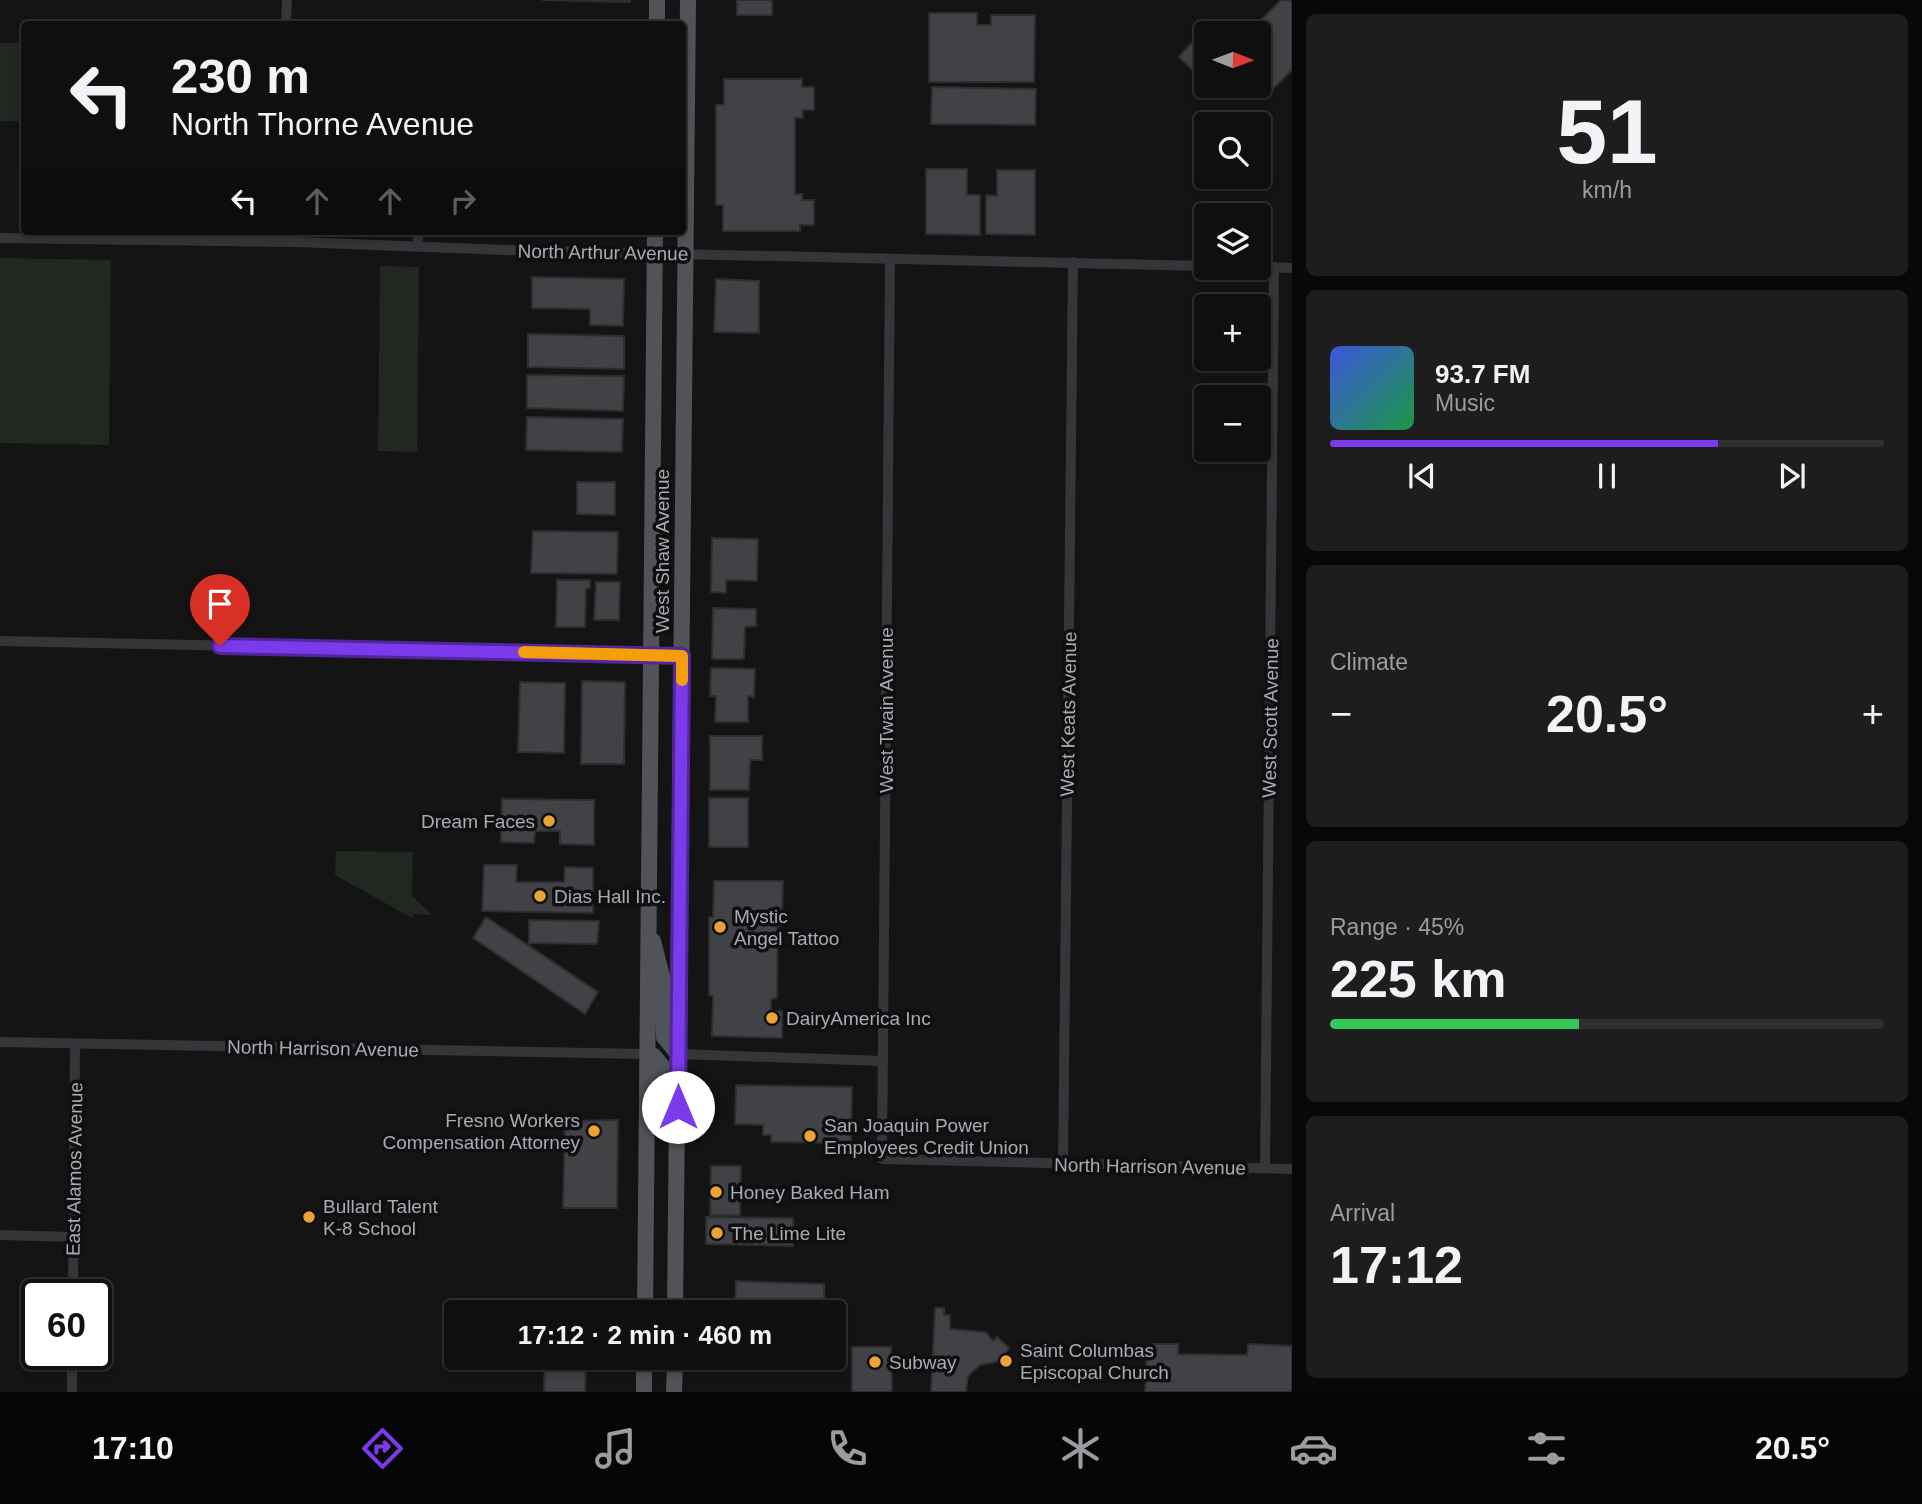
<!DOCTYPE html>
<meta charset="utf-8">
<style>
:root{--surface:#0f0f10;--page:#1d1d1e;--text:#f1f3f6;--muted:#9b9c9f;--line:#2f2f30;--accent:#7c3aed}
body{margin:0;font-family:Helvetica,sans-serif;background:var(--page);color:var(--text);height:100vh;display:flex;flex-direction:column;font-size:26px;white-space:nowrap}
*{box-sizing:border-box;margin:0}
p{font-size:23px;color:var(--muted)}
.icon{flex:none;width:38px;height:38px;fill:none;stroke:currentColor;stroke-width:2;stroke-linecap:round;stroke-linejoin:round}
.map{position:relative;flex:1;overflow:hidden}
.drawer{display:flex;flex-direction:column;gap:14px;padding:14px;background:#080809;width:630px}
.drawer>*{flex:none}
.banner{position:absolute;left:21px;top:21px;width:665px;height:214px;border-radius:7px;box-shadow:0 4px 10px #0003,0 0 0 2px var(--line);background:#0f0f10;color:var(--text);overflow:hidden}
.needle{width:46px;rotate:91deg}
.tools{position:absolute;left:1194px;top:21px;display:grid;gap:14px}
.tools a{display:grid;place-items:center;width:77px;height:77px;border-radius:7px;background:var(--surface);box-shadow:0 4px 10px #0003,0 0 0 2px var(--line);font-size:35px}
.speed{position:absolute;left:21px;top:1279px;display:flex;gap:14px;font-size:35px;font-weight:700;text-align:center}
.speed>*{display:grid;place-content:center;width:91px;height:91px;border-radius:50%;background:var(--surface);box-shadow:0 4px 10px #0003,0 0 0 2px var(--line);line-height:1}
.speed .limit{border:4px solid #111;border-radius:10px;background:#fff;color:#111}
.pin{position:absolute;display:grid;place-items:center;width:60px;height:60px;color:#fff;margin:-72px -30px;border-radius:50% 50% 50% 0;rotate:-45deg;box-shadow:0 0 7px #0007}
.pin .icon{rotate:45deg}
.me{position:absolute;width:77px;margin:-38px;rotate:0deg;stroke-linejoin:round;filter:drop-shadow(0 0 5px #0008)}
.turn{display:flex;align-items:center;gap:24px;height:147px;padding:0 35px;font-size:32px}
.turn .icon{width:91px;height:91px;stroke-width:2.5}
.turn b{display:block;font-size:49px;line-height:60px}
.lanes{display:flex;align-items:center;height:66px;padding:0 35px;background:#0003;justify-content:center;gap:35px;direction:ltr}
.lanes .off{opacity:.35}
.big{font-size:52px;font-weight:800;line-height:1.1}
.drawer .widget{flex:1;display:flex;flex-direction:column;justify-content:center;gap:10px;min-width:0;padding:0 24px;border-radius:10px;background:var(--page)}
.drawer .dial{align-items:center;gap:0}
.dial b{font-size:91px;line-height:1}
.song{display:flex;align-items:center;gap:21px}
.cover{width:84px;height:84px;border-radius:10px;background:linear-gradient(135deg,hsl(230 70% 55%),hsl(140 70% 35%))}
.played{height:7px;border-radius:4px;background:linear-gradient(90deg,var(--accent) 70%,var(--line) 70%)}
.keys{display:flex;justify-content:space-around;direction:ltr}
.heat{display:flex;justify-content:space-between;align-items:center;font-size:38px;direction:ltr}
.charge{height:10px;border-radius:5px;background:linear-gradient(90deg,#34c759 45%,var(--line) 0)}
.trip{position:absolute;left:444px;top:1300px;width:402px;height:70px;border-radius:7px;background:var(--surface);box-shadow:0 4px 10px #0003,0 0 0 2px var(--line);font-weight:800;line-height:70px;text-align:center}
.menu{display:flex;height:112px;justify-content:space-around;align-items:center;background:#060606;color:var(--muted)}
.menu .icon{width:49px;height:49px}
.menu .current{color:var(--accent)}
.menu b{font-size:32px;color:var(--text)}
main{display:flex;flex:1;min-height:0}
.map>svg:first-child{display:block}
.green{fill:#202821}
.building{fill:#404245;stroke:#2e2e31;stroke-width:2}
.lines{fill:none;stroke-linecap:round;stroke-linejoin:round}
.street{stroke:#35363a;stroke-width:10}
.primary{stroke:#515359;stroke-width:16}
.route-casing{stroke:#51269a;stroke-width:18}
.route{stroke:#7c3aed;stroke-width:12}
.slow{stroke:#f59e0b;stroke-width:12}
.poi-dot{fill:#eda234;stroke:#0f0f10;stroke-width:2.5}
.labels{text-anchor:middle;stroke-width:7;stroke-linejoin:round;paint-order:stroke}
.street-label{font-size:19px;fill:#a6acb5;stroke:#0f0f10}
.poi-label{font-size:19px;fill:#a6acb5;stroke:#0f0f10;text-anchor:start}
</style>
<main>
<div class="map">
<svg width="1292" height="1392" viewBox="0 0 1292 1392">
<rect width="100%" height="100%" fill="#141415"/>
<path class="green" d="M 0,43 L 24,43 L 24,121 L 0,121 Z
M 0,258 L 111,260 L 109,445 L 0,443 Z
M 380,266 L 419,267 L 417,452 L 378,451 Z
M 336,851 L 413,852 L 412,896 L 432,915 L 413,914 L 412,918 L 335,875 Z"/>
<path class="building" d="M 542,0 L 630,0 L 630,2 Z
M 737,0 L 772,0 L 772,15 L 737,15 Z
M 1281,0 L 1292,0 L 1292,70 L 1272,90 L 1258,76 L 1258,33 L 1248,33 Z
M 929,13 L 977,13 L 977,25 L 991,25 L 991,15 L 1035,15 L 1034,82 L 929,82 Z
M 1204,29 L 1209,33 L 1206,33 L 1206,71 L 1200,77 L 1179,57 Z
M 724,79 L 802,79 L 802,87 L 814,87 L 814,110 L 802,110 L 803,118 L 795,118 L 795,194 L 802,194 L 802,200 L 814,200 L 814,225 L 800,225 L 800,231 L 723,231 L 723,205 L 716,205 L 716,105 L 724,105 Z
M 932,87 L 1036,89 L 1035,125 L 931,124 Z
M 926,169 L 967,169 L 967,195 L 980,195 L 980,235 L 926,234 Z
M 997,170 L 1035,170 L 1035,235 L 986,234 L 986,195 L 997,196 Z
M 532,277 L 624,279 L 623,326 L 590,325 L 590,309 L 532,308 Z
M 716,279 L 759,281 L 759,333 L 714,332 Z
M 528,334 L 624,336 L 624,369 L 528,367 Z
M 527,375 L 624,376 L 623,411 L 527,408 Z
M 527,417 L 623,419 L 622,452 L 526,450 Z
M 577,482 L 615,482 L 615,515 L 577,514 Z
M 533,531 L 618,532 L 617,574 L 531,573 Z
M 712,538 L 758,539 L 757,581 L 726,580 L 726,593 L 711,592 Z
M 557,580 L 590,580 L 590,588 L 586,589 L 585,627 L 556,627 Z
M 596,582 L 620,582 L 619,620 L 594,620 Z
M 713,608 L 756,609 L 756,626 L 745,627 L 744,659 L 712,659 Z
M 711,668 L 755,669 L 754,697 L 748,696 L 748,722 L 715,722 L 716,696 L 710,696 Z
M 582,681 L 625,682 L 624,764 L 581,764 Z
M 520,682 L 565,683 L 564,753 L 518,752 Z
M 710,736 L 762,736 L 762,760 L 750,760 L 749,790 L 710,790 Z
M 709,798 L 748,798 L 748,847 L 709,847 Z
M 502,799 L 594,800 L 594,845 L 560,844 L 560,831 L 535,831 L 534,843 L 501,842 Z
M 484,865 L 517,865 L 516,882 L 564,882 L 565,867 L 593,868 L 593,913 L 482,911 Z
M 714,881 L 783,881 L 782,917 L 778,917 L 777,998 L 771,999 L 771,1011 L 782,1011 L 782,1038 L 712,1036 L 713,996 L 709,995 L 709,917 L 713,917 Z
M 486,917 L 598,992 L 585,1014 L 473,938 Z
M 529,920 L 599,921 L 597,944 L 529,943 Z
M 736,1085 L 852,1087 L 851,1143 L 771,1142 L 771,1135 L 763,1135 L 763,1125 L 735,1124 Z
M 618,1120 L 617,1208 L 563,1208 L 565,1121 Z
M 711,1166 L 741,1166 L 740,1215 L 710,1215 Z
M 706,1217 L 793,1218 L 793,1246 L 706,1244 Z
M 736,1281 L 824,1284 L 824,1312 L 735,1312 Z
M 935,1308 L 944,1308 L 944,1315 L 950,1315 L 950,1329 L 986,1332 L 993,1341 L 997,1337 L 1009,1348 L 1000,1361 L 980,1365 L 968,1376 L 966,1392 L 931,1392 Z
M 1151,1344 L 1178,1344 L 1178,1354 L 1247,1355 L 1248,1344 L 1292,1346 L 1292,1392 L 1145,1392 L 1147,1348 L 1152,1348 Z
M 852,1347 L 891,1347 L 892,1392 L 852,1392 Z
M 545,1358 L 586,1358 L 585,1392 L 544,1392 Z"/>
<g class="lines">
<path class="street" d="M 286,24 L 287,0
M 0,238 L 296,242 L 506,250 L 1206,266
M 418,246 L 418,231
M 890,260 L 882,1159 L 1292,1169
M 1258,267 L 1292,268
M 0,641 L 682,655
M 0,1042 L 647,1054
M 678,1054 L 883,1061
M 1063,1165 L 1073,262
M 1265,1168 L 1274,267
M 0,1235 L 73,1237
M 73,1295 L 75,1044
M 72,1392 L 72,1354"/>
<path class="primary" d="M 657,24 L 657,0
M 653,941 L 663,980 L 664,1037 L 678,1054
M 647,1054 L 654,1056 L 663,1067 L 663,1121 L 678,1133
M 645,1312 L 655,231
M 675,1312 L 688,0
M 644,1392 L 644,1358
M 674,1392 L 675,1358"/>
</g>
<g class="lines">
<g class="route-casing">
<path id="route" d="M 220,646 L 682,656 L 678,1107"/>
</g>
<use href="#route" class="route"/>
<path class="slow" d="M 524,652 L 682,656 L 682,680"/>
</g>
<g class="poi-dot">
<circle cx="549" cy="821" r="7"/>
<circle cx="540" cy="896" r="7"/>
<circle cx="720" cy="927" r="7"/>
<circle cx="772" cy="1018" r="7"/>
<circle cx="594" cy="1131" r="7"/>
<circle cx="810" cy="1136" r="7"/>
<circle cx="716" cy="1192" r="7"/>
<circle cx="309" cy="1217" r="7"/>
<circle cx="717" cy="1233" r="7"/>
<circle cx="1006" cy="1361" r="7"/>
<circle cx="875" cy="1362" r="7"/>
</g>
<g class="labels">
<g class="street-label">
<text transform="translate(603 252) rotate(1)" y="7">North Arthur Avenue</text>
<text transform="translate(662 551) rotate(-90)" y="7">West Shaw Avenue</text>
<text transform="translate(886 710) rotate(-90)" y="7">West Twain Avenue</text>
<text transform="translate(1068 714) rotate(-89)" y="7">West Keats Avenue</text>
<text transform="translate(1270 718) rotate(-89)" y="7">West Scott Avenue</text>
<text transform="translate(323 1048) rotate(1)" y="7">North Harrison Avenue</text>
<text transform="translate(1150 1166) rotate(1)" y="7">North Harrison Avenue</text>
<text transform="translate(74 1169) rotate(-89)" y="7">East Alamos Avenue</text>
</g>
<g class="poi-label">
<text x="535" y="828" text-anchor="end">Dream Faces</text>
<text x="554" y="903">Dias Hall Inc.</text>
<text x="734" y="923">Mystic<tspan x="734" dy="22">Angel Tattoo</tspan></text>
<text x="786" y="1025">DairyAmerica Inc</text>
<text x="580" y="1127" text-anchor="end">Fresno Workers<tspan x="580" dy="22">Compensation Attorney</tspan></text>
<text x="824" y="1132">San Joaquin Power<tspan x="824" dy="22">Employees Credit Union</tspan></text>
<text x="730" y="1199">Honey Baked Ham</text>
<text x="323" y="1213">Bullard Talent<tspan x="323" dy="22">K-8 School</tspan></text>
<text x="731" y="1240">The Lime Lite</text>
<text x="1020" y="1357">Saint Columbas<tspan x="1020" dy="22">Episcopal Church</tspan></text>
<text x="889" y="1369">Subway</text>
</g>
</g>
</svg>
<div class="tools">
<a><svg class="needle" viewBox="-14 -14 28 28"><path d="M0-13l5 13h-10z" fill="#e53935"/><path d="M0 13l5-13h-10z" fill="#9b9c9f"/></svg></a>
<a><svg class="icon" aria-label="search" viewBox="0 0 24 24"><circle cx="10" cy="10" r="6"/><path d="M15 15l6 6"/></svg></a>
<a><svg class="icon" aria-label="layers" viewBox="0 0 24 24"><path d="M12 4l9 5-9 5-9-5zM3 14l9 5 9-5"/></svg></a>
<a>+</a>
<a>−</a>
</div>
<div class="speed"><div class="limit">60</div></div>
<div class="pin" style="left:220px;top:646px;background:#d93025"><svg class="icon" aria-label="arrive" viewBox="0 0 24 24"><path d="M6 21V4h12l-3 4 3 4H6"/></svg></div>
<svg class="me" style="left:678px;top:1107px" viewBox="-20 -20 40 40"><circle r="19" fill="#fff"/><path d="M0-13L10 11 0 6-10 11z" fill="#7c3aed"/></svg>
<div class="trip">17:12 · 2 min · 460 m</div>
<div class="banner">
<div class="turn"><svg class="icon" aria-label="left" viewBox="0 0 24 24"><path d="M17 20v-9H6M10 6l-5 5 5 5"/></svg><div><b>230 m</b>North Thorne Avenue</div></div>
<div class="lanes"><svg class="icon" aria-label="left" viewBox="0 0 24 24"><path d="M17 20v-9H6M10 6l-5 5 5 5"/></svg><svg class="icon off" aria-label="ahead" viewBox="0 0 24 24"><path d="M12 20V5M6 11l6-6 6 6"/></svg><svg class="icon off" aria-label="ahead" viewBox="0 0 24 24"><path d="M12 20V5M6 11l6-6 6 6"/></svg><svg class="icon off" aria-label="right" viewBox="0 0 24 24"><path d="M7 20v-9h11M14 6l5 5-5 5"/></svg></div>
</div>
</div>
<section class="drawer">
<div class="widget dial"><b>51</b><p>km/h</p></div>
<div class="widget">
<div class="song"><i class="cover"></i><div><b>93.7 FM</b><p>Music</p></div></div>
<div class="played"></div>
<div class="keys"><svg class="icon" aria-label="previous" viewBox="0 0 24 24"><path d="M18 5L8 12l10 7zM5 5v14"/></svg><svg class="icon" aria-label="pause" viewBox="0 0 24 24"><path d="M8 5v14M16 5v14"/></svg><svg class="icon" aria-label="next" viewBox="0 0 24 24"><path d="M6 5l10 7-10 7zM19 5v14"/></svg></div>
</div>
<div class="widget"><p>Climate</p>
<div class="heat"><a>−</a><b class="big">20.5°</b><a>+</a></div>
</div>
<div class="widget"><p>Range · 45%</p><b class="big">225 km</b><div class="charge"></div></div>
<div class="widget"><p>Arrival</p><b class="big">17:12</b></div>
</section>
</main>
<nav class="menu">
<b>17:10</b>
<svg class="icon current" aria-label="directions" viewBox="0 0 24 24"><path d="M12 3l9 9-9 9-9-9zM9 14v-3h6M13 9l2 2-2 2"/></svg>
<svg class="icon" aria-label="music" viewBox="0 0 24 24"><path d="M9 18V5l10-2v13"/><circle cx="6" cy="18" r="3"/><circle cx="16" cy="16" r="3"/></svg>
<svg class="icon" aria-label="phone" viewBox="0 0 24 24"><path d="M5 4h4l2 5-3 2q2 4 5 5l2-3 5 2v4C11 20 4 13 5 4z"/></svg>
<svg class="icon" aria-label="climate" viewBox="0 0 24 24"><path d="M12 3v18M4 7l16 10M4 17L20 7"/></svg>
<svg class="icon" aria-label="car" viewBox="0 0 24 24"><path d="M5 17H2v-5l4-1 3-4h7l3 4 3 1v5h-3M9 17h6M6 11h13"/><circle cx="7" cy="17" r="2"/><circle cx="17" cy="17" r="2"/></svg>
<svg class="icon" aria-label="filters" viewBox="0 0 24 24"><path d="M4 7h16M4 17h16"/><circle cx="9" cy="7" r="2"/><circle cx="15" cy="17" r="2"/></svg>
<b>20.5°</b>
</nav>
